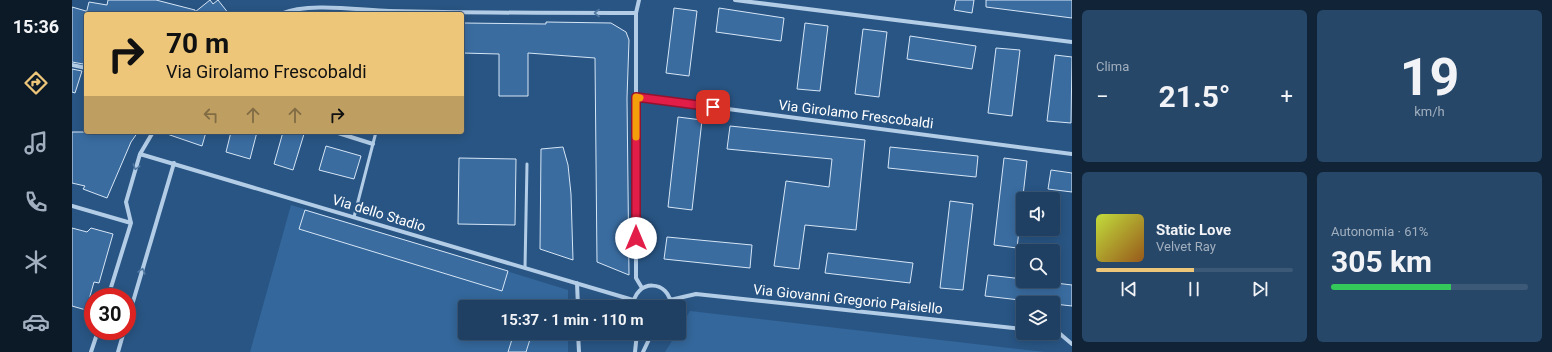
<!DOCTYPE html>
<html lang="it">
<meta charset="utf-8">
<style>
:root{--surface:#1f4063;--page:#274769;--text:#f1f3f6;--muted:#a1afbe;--line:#3c5978;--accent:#eec67a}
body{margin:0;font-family:Roboto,sans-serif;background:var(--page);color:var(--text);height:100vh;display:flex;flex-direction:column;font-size:15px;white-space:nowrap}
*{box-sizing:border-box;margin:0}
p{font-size:13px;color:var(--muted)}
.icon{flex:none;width:22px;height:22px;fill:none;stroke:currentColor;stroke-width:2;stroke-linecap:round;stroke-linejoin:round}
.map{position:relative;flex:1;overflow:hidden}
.details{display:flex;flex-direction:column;gap:10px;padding:10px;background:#112336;width:480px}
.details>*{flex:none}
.top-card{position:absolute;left:12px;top:12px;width:380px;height:122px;border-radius:4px;box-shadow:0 2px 10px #0003,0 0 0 1px var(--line);background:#eec67a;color:#111;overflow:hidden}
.tools{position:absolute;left:944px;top:192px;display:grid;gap:8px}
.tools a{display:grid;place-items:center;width:44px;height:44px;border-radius:4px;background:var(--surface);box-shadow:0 2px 10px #0003,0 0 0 1px var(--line);font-size:20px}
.speed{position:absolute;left:12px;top:288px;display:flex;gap:8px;font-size:20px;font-weight:700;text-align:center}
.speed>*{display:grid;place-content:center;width:52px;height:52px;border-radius:50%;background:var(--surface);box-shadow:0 2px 10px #0003,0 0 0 1px var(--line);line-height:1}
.speed .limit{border:6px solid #d22;background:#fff;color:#111}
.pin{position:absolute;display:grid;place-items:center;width:34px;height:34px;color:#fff;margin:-17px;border-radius:8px;box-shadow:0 2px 6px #0006}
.me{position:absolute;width:44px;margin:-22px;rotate:0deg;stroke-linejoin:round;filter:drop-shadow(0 0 3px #0008)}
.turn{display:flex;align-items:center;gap:14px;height:84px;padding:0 16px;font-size:18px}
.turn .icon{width:52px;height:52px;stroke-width:2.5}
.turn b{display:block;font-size:28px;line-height:34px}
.lanes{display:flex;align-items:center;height:38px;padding:0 16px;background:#0003;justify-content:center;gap:20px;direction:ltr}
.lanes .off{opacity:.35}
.big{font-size:30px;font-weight:700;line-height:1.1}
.details .widget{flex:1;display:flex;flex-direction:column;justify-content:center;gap:6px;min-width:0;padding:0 14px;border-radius:6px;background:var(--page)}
.details .dial{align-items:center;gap:0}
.dial b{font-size:52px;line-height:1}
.song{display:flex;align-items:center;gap:12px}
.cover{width:48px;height:48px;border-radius:6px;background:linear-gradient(135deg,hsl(70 70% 55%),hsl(30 70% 35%))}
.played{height:4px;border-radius:2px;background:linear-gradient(90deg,var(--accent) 50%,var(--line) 50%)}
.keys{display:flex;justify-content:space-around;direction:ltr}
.heat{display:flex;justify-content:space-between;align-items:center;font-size:22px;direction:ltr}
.charge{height:6px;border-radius:3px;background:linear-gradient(90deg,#34c759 61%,var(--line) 0)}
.details .tiles{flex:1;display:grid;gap:10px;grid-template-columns:repeat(2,1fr)}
.trip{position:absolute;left:386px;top:300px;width:228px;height:40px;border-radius:4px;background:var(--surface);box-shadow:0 2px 10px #0003,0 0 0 1px var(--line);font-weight:700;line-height:40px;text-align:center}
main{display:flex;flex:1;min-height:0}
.tab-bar{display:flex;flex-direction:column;width:72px;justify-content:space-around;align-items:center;background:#0c1a28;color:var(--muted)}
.tab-bar .icon{width:28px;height:28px}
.tab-bar .on{color:var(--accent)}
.tab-bar b{font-size:18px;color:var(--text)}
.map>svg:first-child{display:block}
.green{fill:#34679b}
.building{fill:#3a6ca0;stroke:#d6e6f6}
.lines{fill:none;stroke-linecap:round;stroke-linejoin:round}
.service{stroke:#b3cde7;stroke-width:3}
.minor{stroke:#b3cde7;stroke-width:4}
.oneway{stroke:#5279a2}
.route-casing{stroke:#92132f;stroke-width:10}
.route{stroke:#e11d48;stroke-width:7}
.slow{stroke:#f59e0b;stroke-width:7}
.labels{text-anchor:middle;stroke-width:4;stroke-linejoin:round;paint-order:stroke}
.street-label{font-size:14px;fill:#fff;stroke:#295584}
</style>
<main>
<nav class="tab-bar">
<b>15:36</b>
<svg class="icon on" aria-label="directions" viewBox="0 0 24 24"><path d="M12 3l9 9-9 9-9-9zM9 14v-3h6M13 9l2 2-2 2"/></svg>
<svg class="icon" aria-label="music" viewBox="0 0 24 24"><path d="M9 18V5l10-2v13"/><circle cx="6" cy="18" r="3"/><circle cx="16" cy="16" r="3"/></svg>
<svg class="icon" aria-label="phone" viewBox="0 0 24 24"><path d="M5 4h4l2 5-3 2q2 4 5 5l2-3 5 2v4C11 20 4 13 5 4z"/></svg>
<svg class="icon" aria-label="climate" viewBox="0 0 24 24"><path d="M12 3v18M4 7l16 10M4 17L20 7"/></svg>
<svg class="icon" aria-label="car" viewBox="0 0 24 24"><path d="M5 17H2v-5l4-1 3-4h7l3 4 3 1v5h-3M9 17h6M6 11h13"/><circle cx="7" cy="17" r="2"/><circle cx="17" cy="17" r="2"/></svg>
</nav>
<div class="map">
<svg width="1000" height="352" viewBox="0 0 1000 352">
<rect width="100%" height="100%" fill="#295584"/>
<path class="green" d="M 219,205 L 496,290 L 496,307 L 393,307 L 393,333 L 496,333 L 496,352 L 178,352 Z
M 618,311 L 973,352 L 593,352 L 605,333 L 607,333 L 607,329 Z"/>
<path class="building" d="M 36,0 L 84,0 L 123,10 L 123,12 L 138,0 L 141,4 L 146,0 L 157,14 L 14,14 L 17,2 L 35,5 Z
M 884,0 L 902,0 L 900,13 L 882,10 Z
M 914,0 L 1000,0 L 1000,18 L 914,7 Z
M 0,7 L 14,11 L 14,62 L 12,61 L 11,64 L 0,62 Z
M 602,8 L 625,11 L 617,76 L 594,73 Z
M 647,8 L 712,18 L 709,41 L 644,32 Z
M 474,22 L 539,23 L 554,32 L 557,40 L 555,98 L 557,275 L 525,262 L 523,58 L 456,53 L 456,96 L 427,96 L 427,54 L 390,53 L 391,23 L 474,24 Z
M 733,23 L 756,26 L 748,91 L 725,89 Z
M 791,29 L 815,32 L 807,97 L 783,94 Z
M 838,36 L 904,46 L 900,69 L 835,59 Z
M 924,48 L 948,50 L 940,116 L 916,113 Z
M 983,55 L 1000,57 L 999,123 L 975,121 Z
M 0,69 L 10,71 L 3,93 L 0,92 Z
M 606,117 L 630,120 L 620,210 L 596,207 Z
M 658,126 L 793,140 L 784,230 L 733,225 L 727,269 L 702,266 L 714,181 L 757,187 L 760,159 L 655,149 Z
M 0,132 L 66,132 L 59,142 L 35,198 L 11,189 L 13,186 L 0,183 Z
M 96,132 L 134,132 L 130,146 L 95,134 Z
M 159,132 L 185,132 L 178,159 L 154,152 Z
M 211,132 L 225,132 L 232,134 L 221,170 L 202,164 Z
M 254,146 L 289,156 L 282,179 L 247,170 Z
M 491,147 L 496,165 L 499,194 L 501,260 L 468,249 L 469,149 Z
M 818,147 L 906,156 L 904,177 L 816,168 Z
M 387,158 L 444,159 L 443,225 L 386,224 Z
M 932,158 L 955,161 L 945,248 L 922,245 Z
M 979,170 L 1000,173 L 1000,192 L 976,189 Z
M 878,201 L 901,204 L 891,290 L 868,288 Z
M 233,210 L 436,271 L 430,291 L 227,229 Z
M 0,228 L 15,232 L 19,228 L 41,234 L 27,283 L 22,282 L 14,310 L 0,306 Z
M 595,237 L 680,245 L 678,268 L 592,259 Z
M 756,253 L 841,263 L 838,283 L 753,273 Z
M 916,275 L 951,279 L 951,281 L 967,281 L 1000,285 L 1000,306 L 913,296 Z
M 442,333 L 460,333 L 454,352 L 436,352 Z"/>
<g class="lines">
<path class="service" d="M 282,217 L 304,132
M 453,268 L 455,164"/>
<path class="minor" d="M 567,0 L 564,13 L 564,278 L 570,288
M 663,0 L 1000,42
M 208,14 C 237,2 286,10 317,11 C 399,13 482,13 564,13
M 0,65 L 14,68
M 564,97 L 1000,154
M 263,132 L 301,144
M 68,154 L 561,300
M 0,206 L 59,223
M 59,223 L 54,202 L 68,154 L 81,132
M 505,283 L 506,307
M 36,297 L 59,223
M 598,300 L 624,294 L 951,329
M 561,307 C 562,278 599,279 599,307
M 55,322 L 102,163
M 506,333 L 507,352
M 981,333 L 987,333 L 1000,344
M 19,352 L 26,331
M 46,352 L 52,331
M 563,352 L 565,333
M 571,352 L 580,333"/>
</g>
<defs><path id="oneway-chevron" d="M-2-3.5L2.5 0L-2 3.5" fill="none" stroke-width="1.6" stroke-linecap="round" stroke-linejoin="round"/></defs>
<g class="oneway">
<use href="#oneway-chevron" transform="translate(525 13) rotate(-180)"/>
<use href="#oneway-chevron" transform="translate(64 167) rotate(107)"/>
<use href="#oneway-chevron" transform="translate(70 271) rotate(-74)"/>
</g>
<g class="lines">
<g class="route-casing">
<path id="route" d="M 564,238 L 564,97 L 641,107"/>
</g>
<use href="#route" class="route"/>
<path class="slow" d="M 564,137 L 564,97 L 568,98"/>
</g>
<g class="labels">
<g class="street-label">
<text transform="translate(784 114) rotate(7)" y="5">Via Girolamo Frescobaldi</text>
<text transform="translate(307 213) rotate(17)" y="5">Via dello Stadio</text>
<text transform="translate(776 299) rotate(6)" y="5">Via Giovanni Gregorio Paisiello</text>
</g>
</g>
</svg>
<div class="tools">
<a><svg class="icon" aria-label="sound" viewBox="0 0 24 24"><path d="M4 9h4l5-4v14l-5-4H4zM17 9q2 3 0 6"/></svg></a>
<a><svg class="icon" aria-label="search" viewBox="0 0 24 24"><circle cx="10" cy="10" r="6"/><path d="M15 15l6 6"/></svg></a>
<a><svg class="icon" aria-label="layers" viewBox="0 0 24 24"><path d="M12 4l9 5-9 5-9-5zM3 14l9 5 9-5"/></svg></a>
</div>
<div class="speed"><div class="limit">30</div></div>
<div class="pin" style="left:641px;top:107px;background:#d93025"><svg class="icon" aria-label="arrive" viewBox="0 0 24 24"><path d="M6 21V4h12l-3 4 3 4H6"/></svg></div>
<svg class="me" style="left:564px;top:238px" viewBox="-20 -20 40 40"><circle r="19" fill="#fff"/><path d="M0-13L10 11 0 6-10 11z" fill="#e11d48"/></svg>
<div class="trip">15:37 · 1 min · 110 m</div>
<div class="top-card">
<div class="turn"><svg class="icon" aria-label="right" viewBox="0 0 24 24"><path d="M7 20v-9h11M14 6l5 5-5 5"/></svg><div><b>70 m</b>Via Girolamo Frescobaldi</div></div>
<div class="lanes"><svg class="icon off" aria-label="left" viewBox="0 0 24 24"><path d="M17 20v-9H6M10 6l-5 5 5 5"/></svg><svg class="icon off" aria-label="ahead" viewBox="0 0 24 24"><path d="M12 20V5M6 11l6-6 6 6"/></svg><svg class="icon off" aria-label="ahead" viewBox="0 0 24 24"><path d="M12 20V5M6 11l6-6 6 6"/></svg><svg class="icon" aria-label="right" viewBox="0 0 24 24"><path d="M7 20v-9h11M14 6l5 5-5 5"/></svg></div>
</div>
</div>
<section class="details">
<div class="tiles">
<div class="widget"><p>Clima</p>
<div class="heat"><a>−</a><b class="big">21.5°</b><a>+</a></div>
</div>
<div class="widget dial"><b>19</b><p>km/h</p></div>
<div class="widget">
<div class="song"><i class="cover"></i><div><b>Static Love</b><p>Velvet Ray</p></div></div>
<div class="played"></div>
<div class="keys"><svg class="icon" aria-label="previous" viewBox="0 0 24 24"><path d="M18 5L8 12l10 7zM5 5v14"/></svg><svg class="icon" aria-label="pause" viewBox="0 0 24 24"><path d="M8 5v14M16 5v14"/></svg><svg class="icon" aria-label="next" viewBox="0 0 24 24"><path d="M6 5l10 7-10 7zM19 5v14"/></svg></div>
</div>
<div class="widget"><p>Autonomia · 61%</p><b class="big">305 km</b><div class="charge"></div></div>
</div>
</section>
</main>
